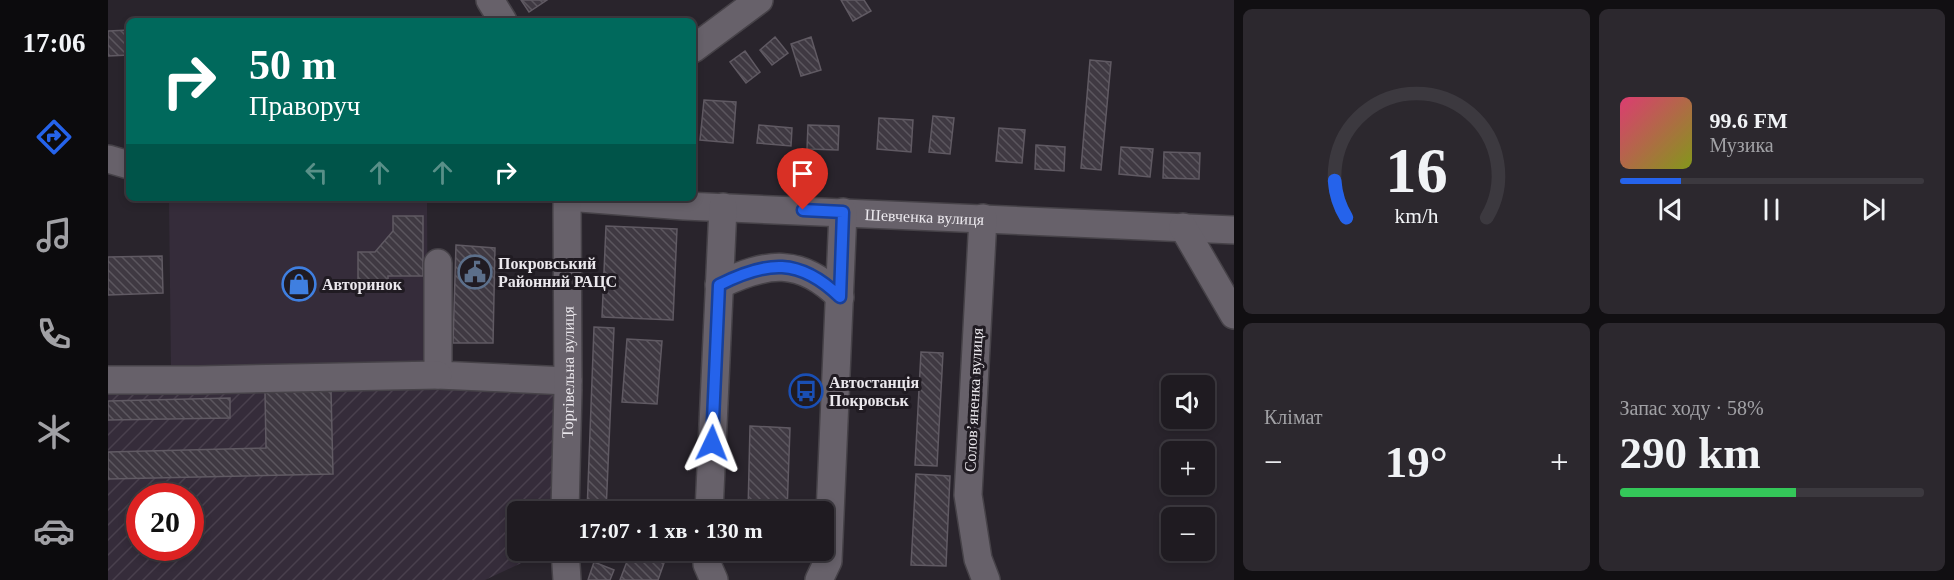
<!DOCTYPE html>
<html lang="uk">
<meta charset="utf-8">
<style>
:root{--surface:#1f1b21;--page:#2c282e;--text:#f1f3f6;--muted:#a1a1a5;--line:#3c393f;--accent:#2563eb}
body{margin:0;font-family:Georgia,serif;background:var(--page);color:var(--text);height:100vh;display:flex;flex-direction:column;font-size:22px;white-space:nowrap}
*{box-sizing:border-box;margin:0}
p{font-size:20px;color:var(--muted)}
.icon{flex:none;width:33px;height:33px;fill:none;stroke:currentColor;stroke-width:2;stroke-linecap:round;stroke-linejoin:round}
.map{position:relative;flex:1;overflow:hidden}
.details{display:flex;flex-direction:column;gap:9px;padding:9px;background:#110f12;width:720px}
.details>*{flex:none}
.banner{position:absolute;left:18px;top:18px;width:570px;height:183px;border-radius:9px;box-shadow:0 3px 9px #0003,0 0 0 2px var(--line);background:#00695c;color:#fff;overflow:hidden}
.fabs{position:absolute;left:1053px;top:375px;display:grid;gap:12px}
.fabs a{display:grid;place-items:center;width:54px;height:54px;border-radius:9px;background:var(--surface);box-shadow:0 3px 9px #0003,0 0 0 2px var(--line);font-size:30px}
.speed{position:absolute;left:18px;top:483px;display:flex;gap:12px;font-size:30px;font-weight:700;text-align:center}
.speed>*{display:grid;place-content:center;width:78px;height:78px;border-radius:50%;background:var(--surface);box-shadow:0 3px 9px #0003,0 0 0 2px var(--line);line-height:1}
.speed .limit{border:9px solid #d22;background:#fff;color:#111}
.pin{position:absolute;display:grid;place-items:center;width:51px;height:51px;color:#fff;margin:-62px -26px;border-radius:50% 50% 50% 0;rotate:-45deg;box-shadow:0 0 6px #0007}
.pin .icon{rotate:45deg}
.me{position:absolute;width:66px;margin:-33px;rotate:2deg;stroke-linejoin:round;filter:drop-shadow(0 0 4px #0008)}
.turn{display:flex;align-items:center;gap:21px;height:126px;padding:0 24px;font-size:27px}
.turn .icon{width:78px;height:78px;stroke-width:2.5}
.turn b{display:block;font-size:42px;line-height:51px}
.lanes{display:flex;align-items:center;height:57px;padding:0 24px;background:#0003;justify-content:center;gap:30px;direction:ltr}
.lanes .off{opacity:.35}
.big{font-size:45px;font-weight:600;line-height:1.1}
.details .tile{flex:1;display:flex;flex-direction:column;justify-content:center;gap:9px;min-width:0;padding:0 21px;border-radius:9px;background:var(--page)}
.details .dial{align-items:center;gap:0}
.dial svg{height:156px;overflow:visible;fill:none;stroke:var(--line);stroke-width:7;stroke-linecap:round;text-anchor:middle}
.dial text{fill:var(--text);stroke:none}
.song{display:flex;align-items:center;gap:18px}
.cover{width:72px;height:72px;border-radius:9px;background:linear-gradient(135deg,hsl(340 70% 55%),hsl(70 70% 35%))}
.played{height:6px;border-radius:3px;background:linear-gradient(90deg,var(--accent) 20%,var(--line) 20%)}
.keys{display:flex;justify-content:space-around;direction:ltr}
.heat{display:flex;justify-content:space-between;align-items:center;font-size:33px;direction:ltr}
.charge{height:9px;border-radius:4px;background:linear-gradient(90deg,#34c759 58%,var(--line) 0)}
.details .tiles{flex:1;display:grid;gap:9px;grid-template-columns:repeat(2,1fr)}
.trip{position:absolute;left:399px;top:501px;width:327px;height:60px;border-radius:9px;background:var(--surface);box-shadow:0 3px 9px #0003,0 0 0 2px var(--line);font-weight:600;line-height:60px;text-align:center}
main{display:flex;flex:1;min-height:0}
.menu{display:flex;flex-direction:column;width:108px;justify-content:space-around;align-items:center;background:#0c0b0d;color:var(--muted)}
.menu .icon{width:42px;height:42px}
.menu .active{color:var(--accent)}
.menu b{font-size:27px;color:var(--text)}
.map>svg:first-child{display:block}
.built{fill:#352c3a}
.industrial{fill:url(#industrial-furrows);fill-rule:evenodd}
.building{fill:url(#building-back-hatch);stroke:#605a63;stroke-width:1.5}
.lines{fill:none;stroke-linecap:round;stroke-linejoin:round}
.minor-casing{stroke:#464248;stroke-width:30}
.minor{stroke:#67616a;stroke-width:27}
.route-casing{stroke:#184099;stroke-width:15}
.route{stroke:#2563eb;stroke-width:10}
.labels{text-anchor:middle;stroke-width:6;stroke-linejoin:round;paint-order:stroke}
.street-label{font-size:16px;fill:#ebe8ed;stroke:#201b22}
.poi-label{font-size:16px;font-weight:bold;fill:#ebe8ed;stroke:#201b22;text-anchor:start}
</style>
<main>
<nav class="menu">
<b>17:06</b>
<svg class="icon active" aria-label="directions" viewBox="0 0 24 24"><path d="M12 3l9 9-9 9-9-9zM9 14v-3h6M13 9l2 2-2 2"/></svg>
<svg class="icon" aria-label="music" viewBox="0 0 24 24"><path d="M9 18V5l10-2v13"/><circle cx="6" cy="18" r="3"/><circle cx="16" cy="16" r="3"/></svg>
<svg class="icon" aria-label="phone" viewBox="0 0 24 24"><path d="M5 4h4l2 5-3 2q2 4 5 5l2-3 5 2v4C11 20 4 13 5 4z"/></svg>
<svg class="icon" aria-label="climate" viewBox="0 0 24 24"><path d="M12 3v18M4 7l16 10M4 17L20 7"/></svg>
<svg class="icon" aria-label="car" viewBox="0 0 24 24"><path d="M5 17H2v-5l4-1 3-4h7l3 4 3 1v5h-3M9 17h6M6 11h13"/><circle cx="7" cy="17" r="2"/><circle cx="17" cy="17" r="2"/></svg>
</nav>
<div class="map">
<svg width="1126" height="580" viewBox="0 0 1126 580">
<defs>
<pattern id="industrial-furrows" width="10" height="10" patternUnits="userSpaceOnUse" patternTransform="scale(1.5)"><rect width="10" height="10" fill="#352c3a"/><path d="M-1 1l2-2M0 10L10 0M9 11l2-2" fill="none" stroke="#49404d"/></pattern>
<pattern id="building-back-hatch" width="6" height="6" patternUnits="userSpaceOnUse" patternTransform="scale(1.5)"><rect width="6" height="6" fill="#3f3942"/><path d="M-1 5l2 2M0 0l6 6M5-1l2 2" fill="none" stroke="#5b565e"/></pattern>
</defs>
<rect width="100%" height="100%" fill="#29242c"/>
<path class="built" d="M 319,200 L 320,368 L 63,369 L 61,201 Z"/>
<path class="industrial" d="M 0,388 L 460,390 L 457,511 L 410,512 L 410,550 L 439,551 L 377,580 L 0,580 ZM 32,496 L 82,496 L 82,548 L 32,548 Z"/>
<path class="building" d="M 413,0 L 439,0 L 421,12 Z
M 733,0 L 756,0 L 763,11 L 745,21 Z
M 21,30 L 21,55 L 0,56 L 0,31 Z
M 667,37 L 680,53 L 664,65 L 652,50 Z
M 703,37 L 713,70 L 693,76 L 683,44 Z
M 637,51 L 652,72 L 638,83 L 622,62 Z
M 982,60 L 1003,62 L 993,170 L 973,168 Z
M 596,100 L 628,102 L 625,143 L 592,140 Z
M 825,116 L 846,118 L 842,154 L 821,152 Z
M 771,118 L 805,120 L 803,152 L 769,149 Z
M 651,125 L 684,128 L 683,146 L 649,143 Z
M 700,125 L 731,126 L 730,150 L 699,149 Z
M 891,128 L 917,130 L 914,163 L 888,161 Z
M 928,145 L 957,147 L 956,171 L 927,169 Z
M 1013,147 L 1045,149 L 1042,177 L 1011,174 Z
M 1056,152 L 1092,153 L 1091,179 L 1055,178 Z
M 285,216 L 315,216 L 315,276 L 280,276 L 280,287 L 250,287 L 250,252 L 267,252 L 285,231 Z
M 498,226 L 569,229 L 565,320 L 494,317 Z
M 348,245 L 387,248 L 385,343 L 345,343 Z
M 54,256 L 55,293 L 0,295 L 0,257 Z
M 486,327 L 506,328 L 498,512 L 479,512 Z
M 519,339 L 554,341 L 549,404 L 514,402 Z
M 813,352 L 835,353 L 829,466 L 807,465 Z
M 223,391 L 225,474 L 0,479 L 0,452 L 158,448 L 157,392 Z
M 122,398 L 122,418 L 0,420 L 0,401 Z
M 642,426 L 682,428 L 679,512 L 640,512 Z
M 808,474 L 842,476 L 838,566 L 803,565 Z
M 638,550 L 678,550 L 677,556 L 638,554 Z
M 523,551 L 556,563 L 550,580 L 512,580 Z
M 486,562 L 506,570 L 502,580 L 480,580 Z"/>
<g class="lines">
<g class="minor-casing">
<g id="minor">
<path d="M 382,0 L 395,21"/>
<path d="M 585,49 L 651,0"/>
<path d="M 0,159 L 21,165"/>
<path id="s1" d="M 472,198 L 576,206 L 1126,230"/>
<path d="M 875,218 L 860,495 L 870,559 L 878,580"/>
<path d="M 1075,227 L 1126,315"/>
<path d="M 330,263 L 330,375 L 460,381"/>
<path d="M 611,285 C 659,262 692,257 732,297"/>
<path d="M 0,380 L 90,380 L 330,375"/>
<path id="s2" d="M 457,512 L 460,390 L 459,198"/>
<path d="M 601,512 L 615,207"/>
<path d="M 457,550 L 459,580"/>
<path d="M 600,550 L 599,564 L 606,580"/>
<path d="M 711,580 L 720,561 L 735,212"/>
</g>
</g>
<use href="#minor" class="minor"/>
</g>
<g class="lines">
<g class="route-casing">
<path id="route" d="M 604,443 L 611,285 C 659,261 691,257 732,297 L 735,212 L 695,210"/>
</g>
<use href="#route" class="route"/>
</g>
<defs>
<g id="civic-ring" transform="scale(1.725)"><circle r="9.5" fill="#201b22" stroke="#5c6f8a" stroke-width="1.5"/><path d="M-.6-6.5H3V-4.5H.6V-3L4-1V1h2V6H-6V1h2V-1L-.6-3ZM-1.2 2.5V6h2.4V2.5Z" fill="#5c6f8a"/></g>
<g id="shop-ring" transform="scale(1.725)"><circle r="9.5" fill="#201b22" stroke="#3f7fe0" stroke-width="1.5"/><path d="M-5-2.5h2.3a2.7 3.5 0 0 1 5.4 0H5L5.5 6h-11ZM-1.5-2.5h3a1.5 2.3 0 0 0-3 0Z" fill="#3f7fe0"/></g>
<g id="bus-ring" transform="scale(1.725)"><circle r="9.5" fill="#201b22" stroke="#1a4fb4" stroke-width="1.5"/><path d="M-5-6H5V4H4V6H2V4H-2V6H-4V4H-5ZM-3.5-4V0h7V-4ZM-3.5 1.2v1.5H-2V1.2ZM2 1.2v1.5H3.5V1.2Z" fill="#1a4fb4"/></g>
</defs>
<g fill-rule="evenodd">
<use href="#civic-ring" x="367" y="272"/>
<use href="#shop-ring" x="191" y="284"/>
<use href="#bus-ring" x="698" y="391"/>
</g>
<g class="labels">
<g class="street-label">
<text dy="6" stroke="none"><textPath href="#s1" startOffset="345">Шевченка вулиця</textPath></text>
<text dy="6" stroke="none"><textPath href="#s2" startOffset="140">Торгівельна вулиця</textPath></text>
<text transform="translate(865 400) rotate(-87)" y="6">Солов’яненка вулиця</text>
</g>
<g class="poi-label">
<text x="390" y="269">Покровський<tspan x="390" dy="18">Районний РАЦС</tspan></text>
<text x="214" y="290">Авторинок</text>
<text x="721" y="388">Автостанція<tspan x="721" dy="18">Покровськ</tspan></text>
</g>
</g>
</svg>
<div class="fabs">
<a><svg class="icon" aria-label="sound" viewBox="0 0 24 24"><path d="M4 9h4l5-4v14l-5-4H4zM17 9q2 3 0 6"/></svg></a>
<a>+</a>
<a>−</a>
</div>
<div class="speed"><div class="limit">20</div></div>
<div class="pin" style="left:695px;top:210px;background:#d93025"><svg class="icon" aria-label="arrive" viewBox="0 0 24 24"><path d="M6 21V4h12l-3 4 3 4H6"/></svg></div>
<svg class="me" style="left:604px;top:443px" viewBox="-20 -20 40 40"><path d="M0-17L14 15 0 8-14 15z" fill="#2563eb" stroke="#fff" stroke-width="4"/></svg>
<div class="trip">17:07 · 1 хв · 130 m</div>
<div class="banner">
<div class="turn"><svg class="icon" aria-label="right" viewBox="0 0 24 24"><path d="M7 20v-9h11M14 6l5 5-5 5"/></svg><div><b>50 m</b>Праворуч</div></div>
<div class="lanes"><svg class="icon off" aria-label="left" viewBox="0 0 24 24"><path d="M17 20v-9H6M10 6l-5 5 5 5"/></svg><svg class="icon off" aria-label="ahead" viewBox="0 0 24 24"><path d="M12 20V5M6 11l6-6 6 6"/></svg><svg class="icon off" aria-label="ahead" viewBox="0 0 24 24"><path d="M12 20V5M6 11l6-6 6 6"/></svg><svg class="icon" aria-label="right" viewBox="0 0 24 24"><path d="M7 20v-9h11M14 6l5 5-5 5"/></svg></div>
</div>
</div>
<section class="details">
<div class="tiles">
<div class="tile dial"><svg viewBox="0 0 100 80">
<path d="M14 69A42 42 0 1 1 86 69"/>
<path d="M14 69A42 42 0 0 1 8 50" stroke="#2563eb"/>
<text x="50" y="56" font-size="32" font-weight="700">16</text>
<text x="50" y="72" font-size="11">km/h</text>
</svg></div>
<div class="tile">
<div class="song"><i class="cover"></i><div><b>99.6 FM</b><p>Музика</p></div></div>
<div class="played"></div>
<div class="keys"><svg class="icon" aria-label="previous" viewBox="0 0 24 24"><path d="M18 5L8 12l10 7zM5 5v14"/></svg><svg class="icon" aria-label="pause" viewBox="0 0 24 24"><path d="M8 5v14M16 5v14"/></svg><svg class="icon" aria-label="next" viewBox="0 0 24 24"><path d="M6 5l10 7-10 7zM19 5v14"/></svg></div>
</div>
<div class="tile"><p>Клімат</p>
<div class="heat"><a>−</a><b class="big">19°</b><a>+</a></div>
</div>
<div class="tile"><p>Запас ходу · 58%</p><b class="big">290 km</b><div class="charge"></div></div>
</div>
</section>
</main>
